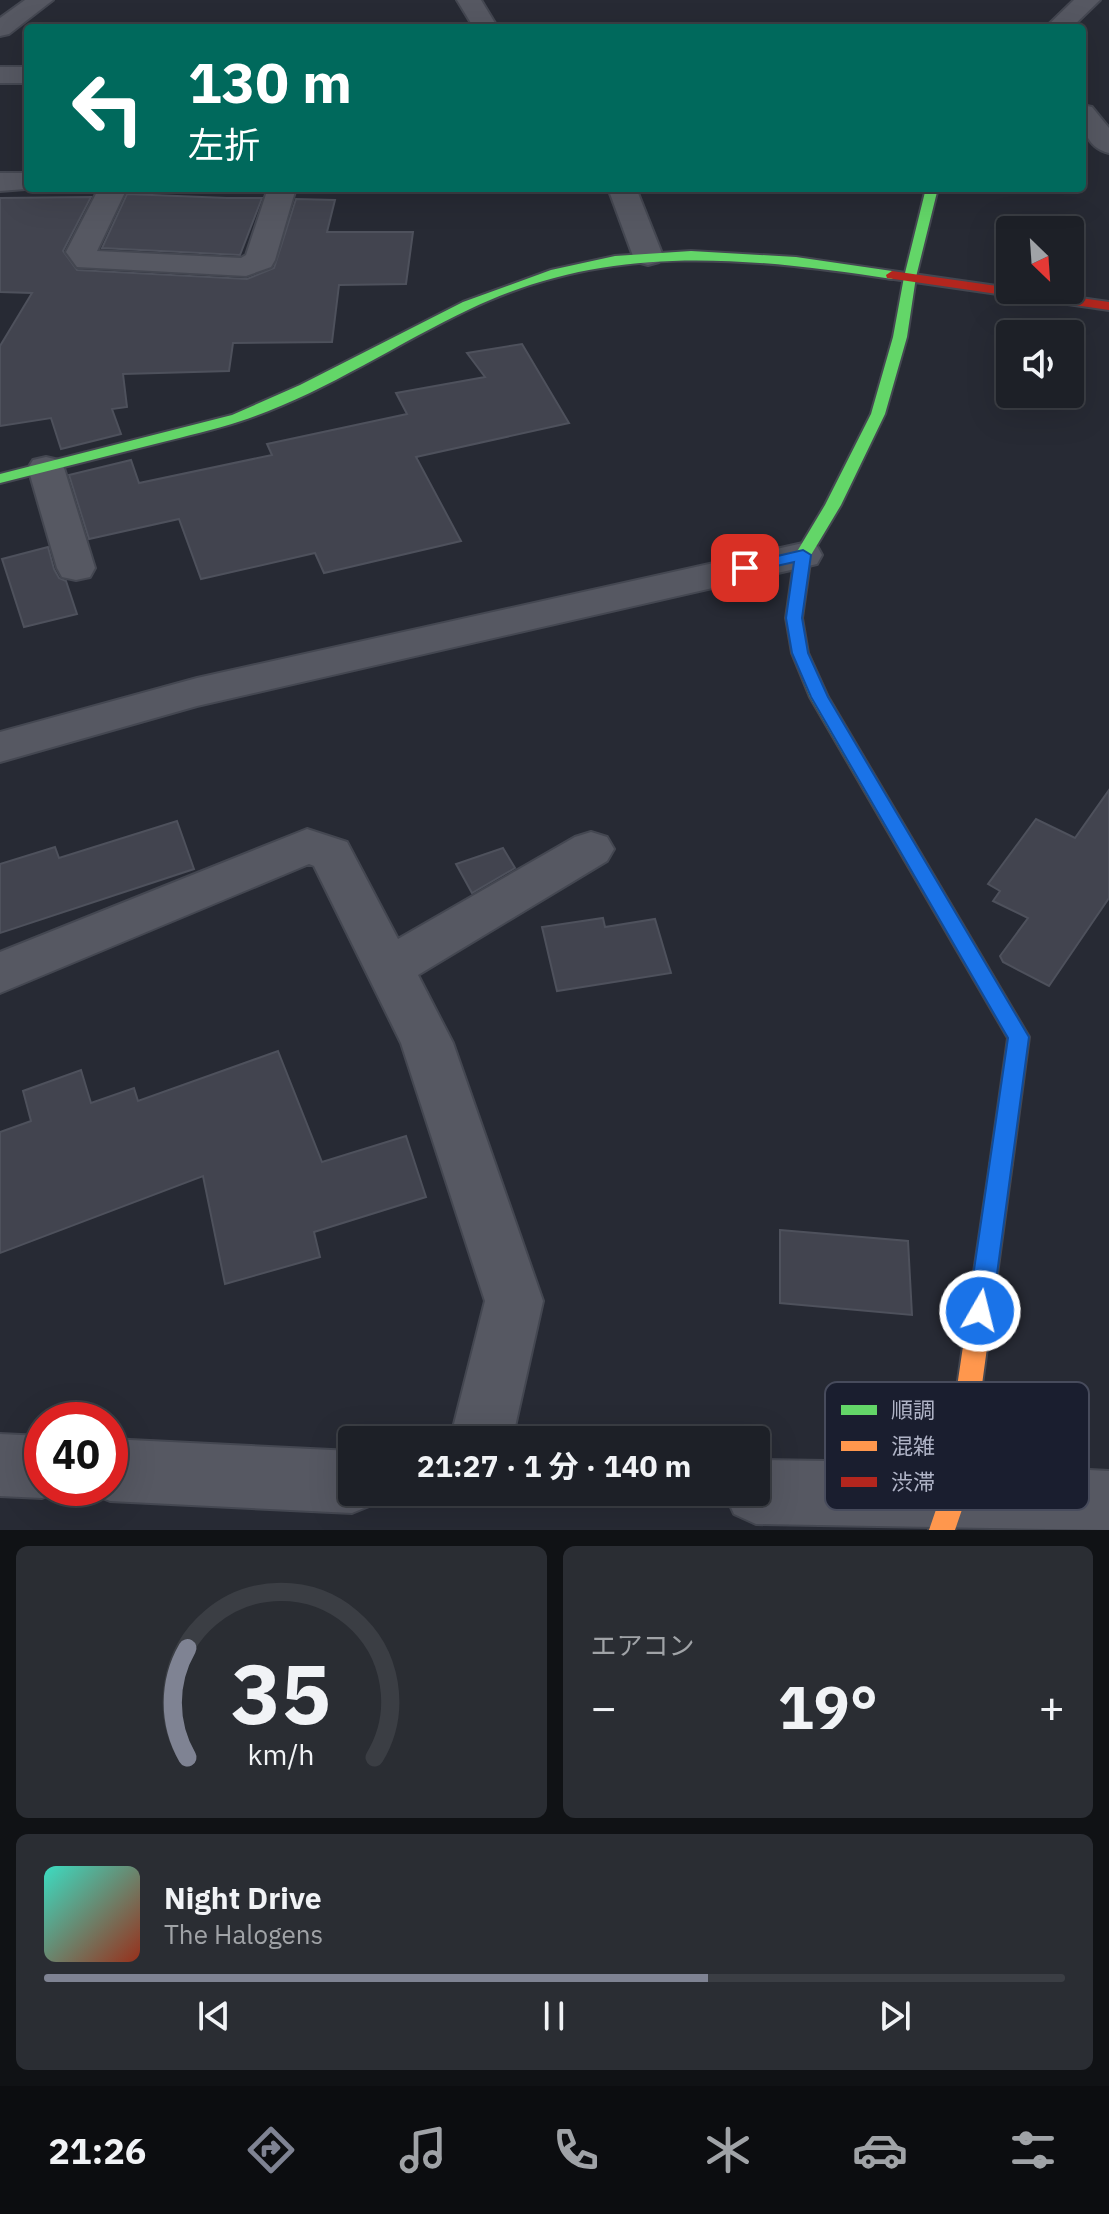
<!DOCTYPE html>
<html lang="ja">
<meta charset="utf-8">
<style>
:root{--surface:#1d2027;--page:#2a2d33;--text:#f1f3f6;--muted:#a0a3a7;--line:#3b3e44;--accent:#7f8393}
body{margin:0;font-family:"IBM Plex Sans","Noto Sans JP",sans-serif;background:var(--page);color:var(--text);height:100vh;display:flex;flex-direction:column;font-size:30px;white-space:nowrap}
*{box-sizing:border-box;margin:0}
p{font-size:26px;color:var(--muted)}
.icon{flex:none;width:44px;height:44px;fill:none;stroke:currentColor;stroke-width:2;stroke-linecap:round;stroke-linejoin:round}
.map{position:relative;height:1530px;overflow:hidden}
.side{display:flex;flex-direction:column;gap:16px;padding:16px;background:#101215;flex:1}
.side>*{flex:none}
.hud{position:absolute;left:24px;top:24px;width:1062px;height:168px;border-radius:8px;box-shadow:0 8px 32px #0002,0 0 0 2px var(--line);background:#00695c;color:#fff;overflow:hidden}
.needle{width:52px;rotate:155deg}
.controls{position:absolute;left:996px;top:216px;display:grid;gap:16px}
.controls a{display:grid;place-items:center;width:88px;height:88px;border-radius:8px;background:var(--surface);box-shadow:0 8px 32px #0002,0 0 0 2px var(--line);font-size:40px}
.speed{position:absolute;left:24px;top:1402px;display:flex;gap:16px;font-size:40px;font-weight:700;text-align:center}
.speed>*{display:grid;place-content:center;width:104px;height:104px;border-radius:50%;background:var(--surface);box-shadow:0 8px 32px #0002,0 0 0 2px var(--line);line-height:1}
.speed .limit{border:12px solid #d22;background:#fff;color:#111}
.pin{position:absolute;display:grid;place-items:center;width:68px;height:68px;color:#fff;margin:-34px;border-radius:16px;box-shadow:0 4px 12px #0006}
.me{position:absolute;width:88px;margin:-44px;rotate:8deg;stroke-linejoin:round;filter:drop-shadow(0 0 6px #0008)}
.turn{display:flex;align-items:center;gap:28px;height:168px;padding:0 32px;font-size:36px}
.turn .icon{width:104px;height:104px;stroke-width:2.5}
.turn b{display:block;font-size:56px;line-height:68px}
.big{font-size:60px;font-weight:700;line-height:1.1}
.side .widget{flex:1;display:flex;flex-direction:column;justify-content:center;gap:12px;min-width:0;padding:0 28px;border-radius:12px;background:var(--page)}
.side .dial{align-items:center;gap:0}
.dial svg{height:208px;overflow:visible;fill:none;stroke:var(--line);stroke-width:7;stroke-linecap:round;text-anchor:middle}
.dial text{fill:var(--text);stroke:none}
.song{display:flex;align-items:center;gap:24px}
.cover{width:96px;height:96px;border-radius:12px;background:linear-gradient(135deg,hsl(170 70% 55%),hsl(10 70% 35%))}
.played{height:8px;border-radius:4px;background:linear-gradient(90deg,var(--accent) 65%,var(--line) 65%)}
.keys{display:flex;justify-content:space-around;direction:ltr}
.heat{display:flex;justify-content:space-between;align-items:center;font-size:44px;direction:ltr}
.side .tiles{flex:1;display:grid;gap:16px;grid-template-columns:1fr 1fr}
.widget:last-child{grid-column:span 2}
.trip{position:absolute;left:338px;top:1426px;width:432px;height:80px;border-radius:8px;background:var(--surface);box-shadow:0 8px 32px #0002,0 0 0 2px var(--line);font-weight:700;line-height:80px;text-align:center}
.dock{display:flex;height:128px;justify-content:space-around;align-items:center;background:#0c0d10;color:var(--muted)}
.dock .icon{width:56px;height:56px}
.dock .active{color:var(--accent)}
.dock b{font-size:36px;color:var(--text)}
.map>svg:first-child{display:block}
.building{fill:#42444f;stroke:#4e515c;stroke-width:2}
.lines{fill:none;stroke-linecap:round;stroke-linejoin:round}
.street-casing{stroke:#444751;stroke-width:4}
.fast-casing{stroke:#444751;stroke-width:4}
.slow-casing{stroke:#444751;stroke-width:4}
.jam-casing{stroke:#444751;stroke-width:4}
.street{fill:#565862;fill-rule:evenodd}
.fast{fill:#63d668;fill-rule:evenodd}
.slow{fill:#ff974d;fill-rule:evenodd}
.jam{fill:#b3261e;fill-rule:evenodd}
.route{fill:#1a73e8;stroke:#114b97;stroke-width:2}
.key{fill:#1a1e2f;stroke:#474b5c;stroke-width:2}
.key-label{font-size:22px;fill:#afb3c6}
</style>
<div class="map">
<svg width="1109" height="1530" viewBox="0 0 1109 1530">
<rect width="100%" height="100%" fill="#272a34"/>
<path class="building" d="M 127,194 L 227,198 L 262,198 L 240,255 L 102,248 Z
M 91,197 L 63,251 L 77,270 L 247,279 L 274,268 L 296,199 L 335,200 L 327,232 L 413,232 L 406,284 L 339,285 L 332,342 L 233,343 L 229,371 L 123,374 L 127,407 L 112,409 L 121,434 L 61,449 L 51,418 L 0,426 L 0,346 L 32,293 L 0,292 L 0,198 Z
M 522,344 L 569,423 L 416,457 L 461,541 L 324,573 L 315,553 L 201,579 L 179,519 L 89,539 L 69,475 L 131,460 L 139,483 L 272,455 L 267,444 L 407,414 L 396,393 L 485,377 L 467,353 Z
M 48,547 L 54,569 L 59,578 L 66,581 L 77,614 L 24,627 L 2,559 Z
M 1109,790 L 1109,898 L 1049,986 L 1003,962 L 1000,956 L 1028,918 L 993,901 L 1000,891 L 988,884 L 1036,819 L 1075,838 Z
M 177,821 L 194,869 L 0,933 L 0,864 L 55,847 L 59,858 Z
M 503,848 L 515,868 L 472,893 L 456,864 Z
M 603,918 L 605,927 L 655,919 L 671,973 L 557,991 L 542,927 Z
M 278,1051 L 322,1162 L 406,1136 L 426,1197 L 314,1232 L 320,1257 L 225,1284 L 203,1176 L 0,1253 L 0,1132 L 31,1121 L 23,1091 L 81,1070 L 91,1103 L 134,1088 L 138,1101 Z
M 780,1230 L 908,1241 L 912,1315 L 780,1303 Z"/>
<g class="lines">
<g class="street-casing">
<path id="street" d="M 25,0 L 53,0 L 9,34 L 0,36 L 0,18 Z
M 457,0 L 481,0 L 498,28 L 474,28 Z
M 1074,0 L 1100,0 L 1071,28 L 1045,28 Z
M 0,67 L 28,67 L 28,83 L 0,83 Z
M 1082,105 L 1092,107 L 1109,128 L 1109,153 C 1085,147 1082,126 1082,105 Z
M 0,173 L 28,173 L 28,188 L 38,188 L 0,191 Z
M 99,188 L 127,188 L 97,251 L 241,258 L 246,255 L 268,188 L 296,188 L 275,260 L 271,267 L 246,276 L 77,267 L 66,252 Z
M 608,188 L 636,188 L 663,256 L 659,262 L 648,265 L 637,262 L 633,256 Z
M 46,457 L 59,460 L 64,468 L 95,568 L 90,577 L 76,580 L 62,577 L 57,568 L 28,468 L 33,460 Z
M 803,543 L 817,546 L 822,555 L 817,564 L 197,706 L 0,762 L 0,732 L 197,678 Z
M 307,829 L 347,842 L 398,939 L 575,837 L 591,832 L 607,837 L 614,849 L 607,861 L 418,975 L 453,1043 L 543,1301 L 512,1440 L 450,1440 L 485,1301 L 401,1043 L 314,866 L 309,864 L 0,993 L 0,952 Z
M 0,1434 L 42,1436 L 42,1488 L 64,1489 L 42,1498 L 0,1496 Z
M 110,1439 L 352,1451 L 352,1492 L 379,1492 L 374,1504 L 352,1513 L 110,1501 L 88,1492 L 86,1488 L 110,1488 Z
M 756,1460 L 954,1463 L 1109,1471 L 1109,1530 L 756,1524 L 734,1514 L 724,1492 L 756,1492 Z"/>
</g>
<g class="fast-casing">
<path id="fast" d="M 926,188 L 938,188 L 916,277 L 907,337 L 885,414 L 841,505 L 811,555 L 802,618 L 808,653 L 828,697 L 1029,1037 L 1012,1164 L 1009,1171 L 1001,1174 L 993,1171 L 990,1164 L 1008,1038 L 810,697 L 792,653 L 786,618 L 795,555 L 825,505 L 871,414 L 893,337 L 904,277 Z
M 691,251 L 796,257 L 892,271 L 898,275 L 892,279 C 744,257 610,242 470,309 C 394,345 321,395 241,421 C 214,430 186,436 159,443 C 106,456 53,470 0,483 L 0,474 L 232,415 L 300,385 L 463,302 L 551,270 L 615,256 Z"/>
</g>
<g class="slow-casing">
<path id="slow" d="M 1001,1154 L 1009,1157 L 1012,1164 L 967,1495 L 955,1530 L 929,1530 L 941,1495 L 990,1164 L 993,1157 Z"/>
</g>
<g class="jam-casing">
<path id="jam" d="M 892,271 L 1109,302 L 1109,310 L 887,278 L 886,275 Z"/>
</g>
<use href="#street" class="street"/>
<use href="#fast" class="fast"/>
<use href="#slow" class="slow"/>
<use href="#jam" class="jam"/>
</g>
<path class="route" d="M 803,550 L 811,555 L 802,618 L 808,653 L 828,697 L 1029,1037 L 992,1311 L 989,1319 L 980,1323 L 971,1319 L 968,1311 L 1008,1038 L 811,697 L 792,653 L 786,618 L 794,562 L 745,573 L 737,568 L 739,565 Z"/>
<rect x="825" y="1382" width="264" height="128" rx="12" class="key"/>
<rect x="841" y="1405" width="36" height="10" fill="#63d668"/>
<rect x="841" y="1441" width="36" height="10" fill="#ff974d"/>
<rect x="841" y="1477" width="36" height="10" fill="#b3261e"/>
<g class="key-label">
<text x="891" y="1418">順調</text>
<text x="891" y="1454">混雑</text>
<text x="891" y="1490">渋滞</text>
</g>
</svg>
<div class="controls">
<a><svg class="needle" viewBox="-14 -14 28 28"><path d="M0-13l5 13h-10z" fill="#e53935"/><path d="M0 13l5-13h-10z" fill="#a0a3a7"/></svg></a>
<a><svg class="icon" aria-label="sound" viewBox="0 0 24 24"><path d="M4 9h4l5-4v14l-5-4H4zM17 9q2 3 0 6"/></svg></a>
</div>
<div class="speed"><div class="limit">40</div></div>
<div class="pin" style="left:745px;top:568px;background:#d93025"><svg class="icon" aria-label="arrive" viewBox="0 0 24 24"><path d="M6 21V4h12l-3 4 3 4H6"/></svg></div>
<svg class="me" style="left:980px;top:1311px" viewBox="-20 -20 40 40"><circle r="17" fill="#1a73e8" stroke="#fff" stroke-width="3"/><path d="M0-11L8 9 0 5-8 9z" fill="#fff"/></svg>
<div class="trip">21:27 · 1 分 · 140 m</div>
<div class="hud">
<div class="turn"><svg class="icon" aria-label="left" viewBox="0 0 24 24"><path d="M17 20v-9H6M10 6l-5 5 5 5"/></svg><div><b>130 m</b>左折</div></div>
</div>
</div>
<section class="side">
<div class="tiles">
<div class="widget dial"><svg viewBox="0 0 100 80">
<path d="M14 69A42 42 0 1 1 86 69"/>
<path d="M14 69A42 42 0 0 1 14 27" stroke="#7f8393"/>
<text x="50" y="56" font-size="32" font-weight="700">35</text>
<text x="50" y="72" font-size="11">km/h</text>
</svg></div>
<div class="widget"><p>エアコン</p>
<div class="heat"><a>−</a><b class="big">19°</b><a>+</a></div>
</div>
<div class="widget">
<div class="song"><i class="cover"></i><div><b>Night Drive</b><p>The Halogens</p></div></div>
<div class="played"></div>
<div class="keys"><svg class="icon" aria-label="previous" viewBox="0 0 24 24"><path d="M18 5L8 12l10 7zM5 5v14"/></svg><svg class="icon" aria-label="pause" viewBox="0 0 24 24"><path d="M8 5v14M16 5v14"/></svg><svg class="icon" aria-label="next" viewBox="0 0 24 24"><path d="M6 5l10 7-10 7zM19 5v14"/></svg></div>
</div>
</div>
</section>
<nav class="dock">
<b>21:26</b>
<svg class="icon active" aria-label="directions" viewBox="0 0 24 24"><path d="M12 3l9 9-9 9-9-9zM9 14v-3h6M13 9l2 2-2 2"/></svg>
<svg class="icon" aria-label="music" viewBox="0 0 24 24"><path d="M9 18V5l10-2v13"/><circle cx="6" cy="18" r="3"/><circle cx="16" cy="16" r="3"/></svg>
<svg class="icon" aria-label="phone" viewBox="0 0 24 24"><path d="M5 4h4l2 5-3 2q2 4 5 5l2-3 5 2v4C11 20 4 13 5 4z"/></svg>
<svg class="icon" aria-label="climate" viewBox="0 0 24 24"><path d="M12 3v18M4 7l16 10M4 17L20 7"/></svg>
<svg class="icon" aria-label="car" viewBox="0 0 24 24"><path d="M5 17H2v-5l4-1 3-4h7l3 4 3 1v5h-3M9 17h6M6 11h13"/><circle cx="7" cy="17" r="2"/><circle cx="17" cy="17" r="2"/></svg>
<svg class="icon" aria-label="filters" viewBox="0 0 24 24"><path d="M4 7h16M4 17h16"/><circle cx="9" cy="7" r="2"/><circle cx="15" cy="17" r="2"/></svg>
</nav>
